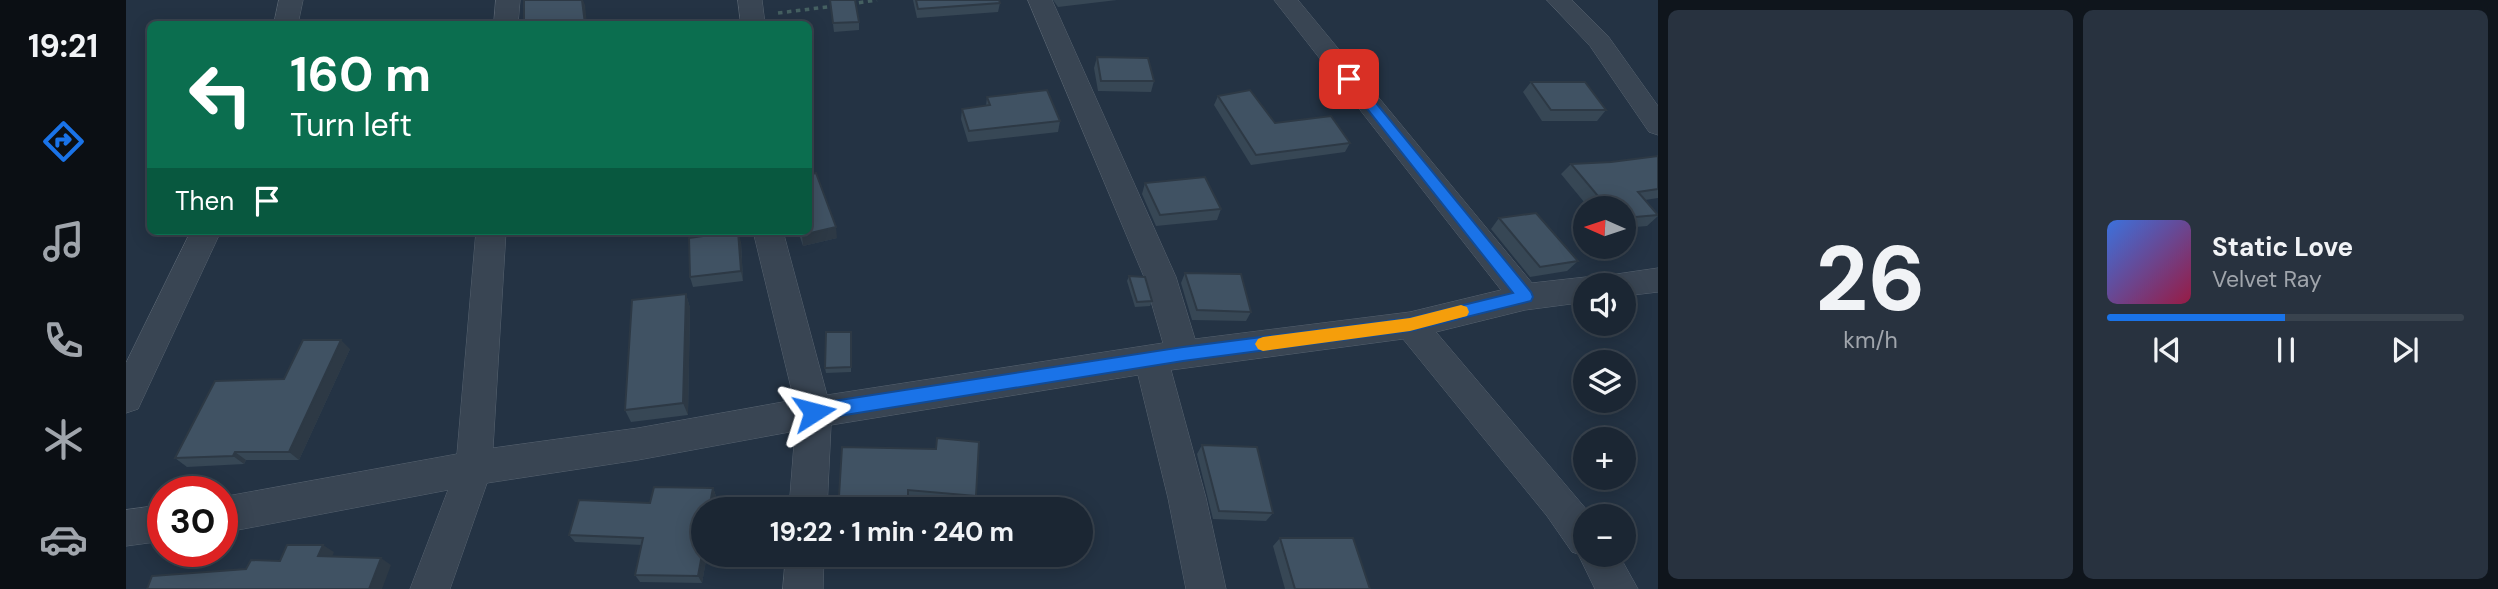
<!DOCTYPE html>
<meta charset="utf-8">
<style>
:root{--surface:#1b2633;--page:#28323f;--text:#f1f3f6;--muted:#a0a5ac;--line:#39434e;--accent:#1a73e8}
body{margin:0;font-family:"DM Sans",sans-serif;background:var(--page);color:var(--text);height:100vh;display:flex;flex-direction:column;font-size:26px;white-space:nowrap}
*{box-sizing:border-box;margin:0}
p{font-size:23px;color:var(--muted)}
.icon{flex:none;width:38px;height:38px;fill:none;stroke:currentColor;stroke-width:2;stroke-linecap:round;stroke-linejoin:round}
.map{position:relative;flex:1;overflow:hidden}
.side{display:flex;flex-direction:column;gap:10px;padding:10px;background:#0f151c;width:840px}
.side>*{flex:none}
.banner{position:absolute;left:21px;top:21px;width:665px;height:214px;border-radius:10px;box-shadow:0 4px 18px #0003,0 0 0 2px var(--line);background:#0b6e4f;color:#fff;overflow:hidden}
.needle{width:46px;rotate:273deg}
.buttons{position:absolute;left:1447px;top:196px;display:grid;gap:14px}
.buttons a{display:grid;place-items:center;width:63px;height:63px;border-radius:50%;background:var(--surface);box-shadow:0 4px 18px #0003,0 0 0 2px var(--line);font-size:35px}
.speed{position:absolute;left:21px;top:476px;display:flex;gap:14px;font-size:35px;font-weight:700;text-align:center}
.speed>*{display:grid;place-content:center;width:91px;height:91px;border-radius:50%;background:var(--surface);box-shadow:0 4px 18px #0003,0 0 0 2px var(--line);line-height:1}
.speed .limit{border:10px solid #d22;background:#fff;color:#111}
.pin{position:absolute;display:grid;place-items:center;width:60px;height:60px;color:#fff;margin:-30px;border-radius:14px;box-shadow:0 4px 10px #0006}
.me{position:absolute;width:77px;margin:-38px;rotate:81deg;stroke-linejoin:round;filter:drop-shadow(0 0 5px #0008)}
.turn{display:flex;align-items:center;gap:24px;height:147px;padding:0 28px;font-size:32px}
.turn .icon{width:91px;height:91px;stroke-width:2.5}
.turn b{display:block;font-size:49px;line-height:60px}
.then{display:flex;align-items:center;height:66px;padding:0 28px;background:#0003;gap:14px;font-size:26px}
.side .card{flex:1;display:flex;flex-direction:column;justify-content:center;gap:10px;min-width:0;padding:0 24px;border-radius:10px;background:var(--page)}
.side .dial{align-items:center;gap:0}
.dial b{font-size:91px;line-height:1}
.song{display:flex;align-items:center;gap:21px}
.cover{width:84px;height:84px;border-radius:10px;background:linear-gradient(135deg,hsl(220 70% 55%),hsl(340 70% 35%))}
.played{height:7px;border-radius:4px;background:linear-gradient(90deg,var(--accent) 50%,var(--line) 50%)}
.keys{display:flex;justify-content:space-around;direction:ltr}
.side .tiles{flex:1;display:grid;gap:10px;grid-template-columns:repeat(2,1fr)}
.trip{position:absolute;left:565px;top:497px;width:402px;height:70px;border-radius:35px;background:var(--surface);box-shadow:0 4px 18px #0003,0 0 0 2px var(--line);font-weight:700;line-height:70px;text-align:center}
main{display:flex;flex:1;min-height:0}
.dock{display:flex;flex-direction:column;width:126px;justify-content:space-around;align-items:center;background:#0b0f14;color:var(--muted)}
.dock .icon{width:49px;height:49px}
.dock .current{color:var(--accent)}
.dock b{font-size:32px;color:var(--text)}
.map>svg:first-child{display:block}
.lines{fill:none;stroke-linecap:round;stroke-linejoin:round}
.minor-casing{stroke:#576370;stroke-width:1}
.path{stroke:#456061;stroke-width:3.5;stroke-dasharray:4.5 4.5;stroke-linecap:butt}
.minor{fill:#394553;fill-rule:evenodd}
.wall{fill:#374755}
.shaded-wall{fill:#2d3945}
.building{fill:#405263;stroke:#2d3945;stroke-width:2}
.route{fill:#1a73e8;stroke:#114b97;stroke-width:2}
.slow{fill:#f59e0b}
</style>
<main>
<nav class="dock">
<b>19:21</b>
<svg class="icon current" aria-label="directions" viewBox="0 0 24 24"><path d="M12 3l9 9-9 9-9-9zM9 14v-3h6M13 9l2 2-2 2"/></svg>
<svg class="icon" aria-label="music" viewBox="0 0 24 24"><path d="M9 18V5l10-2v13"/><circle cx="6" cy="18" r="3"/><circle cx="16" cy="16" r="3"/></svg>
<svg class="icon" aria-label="phone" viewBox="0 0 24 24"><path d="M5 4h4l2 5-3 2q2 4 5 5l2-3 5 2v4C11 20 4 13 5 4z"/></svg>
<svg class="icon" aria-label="climate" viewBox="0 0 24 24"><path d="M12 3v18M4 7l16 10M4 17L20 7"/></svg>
<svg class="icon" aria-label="car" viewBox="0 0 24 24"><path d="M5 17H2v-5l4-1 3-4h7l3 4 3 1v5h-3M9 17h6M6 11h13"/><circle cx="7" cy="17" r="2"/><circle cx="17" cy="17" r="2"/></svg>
</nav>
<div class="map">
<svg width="1532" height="589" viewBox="0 0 1532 589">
<rect width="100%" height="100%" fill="#243344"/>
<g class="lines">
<g class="minor-casing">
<path id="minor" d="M 153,0 L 177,0 L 172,24 L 148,24 Z
M 370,0 L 394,0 L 392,24 L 368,24 Z
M 612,0 L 636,0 L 639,24 L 615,24 Z
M 902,0 L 926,0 L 1050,277 L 1069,339 L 1284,312 L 1375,290 L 1148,0 L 1172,0 L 1406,283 L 1460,277 L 1471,280 L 1473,284 L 1477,276 L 1532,268 L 1532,292 L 1498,296 L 1498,285 L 1460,285 L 1460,302 L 1399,310 L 1310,332 L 1466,516 L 1460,516 L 1460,555 L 1493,555 L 1512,589 L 1469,589 L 1452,554 L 1446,552 L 1421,516 L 1277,339 L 1045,370 L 1080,498 L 1100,589 L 1060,589 L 1042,498 L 1012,375 L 705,425 L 701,509 L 663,509 L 669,431 L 512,460 L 361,483 L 324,589 L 284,589 L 322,490 L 96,533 L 96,497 L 331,454 L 350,231 L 380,231 L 367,448 L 512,428 L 668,400 L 627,231 L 657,231 L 701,395 L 1037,343 L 1018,277 Z
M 1421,0 L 1446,0 L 1482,36 L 1532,106 L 1532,135 L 1523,132 L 1464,46 Z
M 65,231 L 95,231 L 12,409 L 0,413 L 0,363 Z
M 37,505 L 37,541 L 0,546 L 0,510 Z
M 660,555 L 698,555 L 697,589 L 657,589 Z"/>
</g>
<path class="path" d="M 724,4 L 751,0
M 652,13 L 709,6"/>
<use href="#minor" class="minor"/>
</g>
<path class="wall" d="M 704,0 L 733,22 L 733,30 L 708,32 Z
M 787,0 L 873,0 L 874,3 L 872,12 L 791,18 Z
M 927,0 L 991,0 L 932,7 Z
M 971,57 L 1028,81 L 1025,92 L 972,91 L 968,68 Z
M 1405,82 L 1480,110 L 1471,121 L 1416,121 L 1397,92 Z
M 1092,96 L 1149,123 L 1224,143 L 1219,152 L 1125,165 L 1088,105 Z
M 861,97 L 934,121 L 932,132 L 842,142 L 835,119 L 836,109 L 860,106 Z
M 1532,156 L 1532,198 L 1519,200 L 1532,216 L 1521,226 L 1498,228 L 1498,208 L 1463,208 L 1435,174 L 1445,164 L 1485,162 Z
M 1019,183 L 1095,209 L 1091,220 L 1030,226 L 1016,194 Z
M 1373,218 L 1452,261 L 1441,271 L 1404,277 L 1365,229 Z
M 269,231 L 306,231 L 270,232 Z
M 672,231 L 682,231 L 711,238 L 677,246 Z
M 615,242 L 617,281 L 567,287 L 564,277 Z
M 1059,273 L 1125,312 L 1120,321 L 1066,320 L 1055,283 Z
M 1003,276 L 1026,301 L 1024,306 L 1009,307 L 1001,281 Z
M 560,294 L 564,308 L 562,415 L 505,422 L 499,410 Z
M 725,332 L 725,372 L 700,373 L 699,368 Z
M 224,349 L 173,460 L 120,460 L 118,464 L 61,467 L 49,458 L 158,379 Z
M 1076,445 L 1147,513 L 1140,521 L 1087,519 L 1071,454 Z
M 716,447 L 850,496 L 849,504 L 782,498 L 782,505 L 714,504 L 713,496 Z
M 587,488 L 590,496 L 578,555 L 581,555 L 576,583 L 514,582 L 509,575 L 516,545 L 449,542 L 443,535 L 524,503 Z
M 1154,538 L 1244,589 L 1159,589 L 1147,546 Z"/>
<path class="shaded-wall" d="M 456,0 L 457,0 L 459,5 L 461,24 L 459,24 Z
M 710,227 L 711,238 L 677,246 L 676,235 Z
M 612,231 L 615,242 L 617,281 L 615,271 Z
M 560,294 L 564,308 L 562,415 L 557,403 Z
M 215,340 L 224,349 L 173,460 L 163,452 Z
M 109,452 L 120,460 L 118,464 L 107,456 Z
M 587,488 L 590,496 L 588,509 L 583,509 Z
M 578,544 L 578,555 L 581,555 L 576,583 L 572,576 Z
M 197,545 L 208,552 L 204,563 L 192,556 Z
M 255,558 L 265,565 L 256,589 L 243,589 Z"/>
<path class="building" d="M 398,0 L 456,0 L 459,24 L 409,24 L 410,22 L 398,23 Z
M 704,0 L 729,0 L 733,22 L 707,23 Z
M 790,0 L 873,0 L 874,3 L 792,9 Z
M 971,57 L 1022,58 L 1028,81 L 975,81 Z
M 1405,82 L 1459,82 L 1480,110 L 1425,110 Z
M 921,90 L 934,121 L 843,131 L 836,109 L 864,105 L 861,97 Z
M 1124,90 L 1149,123 L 1205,116 L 1224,143 L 1130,155 L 1092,96 Z
M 1532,156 L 1532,189 L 1512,192 L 1532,215 L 1498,218 L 1498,208 L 1482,208 L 1445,164 L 1485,162 Z
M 690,173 L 710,227 L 676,235 L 674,231 L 682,231 L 682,175 Z
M 1079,177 L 1095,209 L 1034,215 L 1019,183 Z
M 1410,213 L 1452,261 L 1414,267 L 1373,218 Z
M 612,231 L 615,271 L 564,277 L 563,238 Z
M 1059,273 L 1115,274 L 1125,312 L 1071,310 Z
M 1003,276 L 1019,277 L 1026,301 L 1011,302 Z
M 560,294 L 557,403 L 499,410 L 506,300 Z
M 700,332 L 725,332 L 725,367 L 699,368 Z
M 177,340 L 215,340 L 163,452 L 109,452 L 107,456 L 49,458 L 89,381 L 158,379 Z
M 811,438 L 853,442 L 850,496 L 782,490 L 782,497 L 713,496 L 716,447 L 810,449 Z
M 1076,445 L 1131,447 L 1147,513 L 1093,511 Z
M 528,487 L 587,488 L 583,509 L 578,509 L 578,544 L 572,576 L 509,575 L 517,538 L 443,535 L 453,500 L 524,503 Z
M 1154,538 L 1227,538 L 1244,589 L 1169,589 Z
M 161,545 L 197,545 L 192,556 L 255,558 L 243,589 L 21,589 L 26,576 L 120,569 L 125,560 L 154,561 Z"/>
<path class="route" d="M 1223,74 L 1228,76 L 1405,292 L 1407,297 L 1405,301 L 1284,331 L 1057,361 L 688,420 L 682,417 L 679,412 L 682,406 L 688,404 L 1057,347 L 1284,318 L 1387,293 L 1219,81 L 1217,79 Z"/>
<path class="slow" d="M 1335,305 L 1341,307 L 1343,312 L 1341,316 L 1284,331 L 1137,351 L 1132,349 L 1129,344 L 1132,339 L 1137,337 L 1284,318 Z"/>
</svg>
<div class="buttons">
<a><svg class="needle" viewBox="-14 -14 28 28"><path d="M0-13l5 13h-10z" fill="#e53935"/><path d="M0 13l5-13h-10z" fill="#a0a5ac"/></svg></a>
<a><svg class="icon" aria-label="sound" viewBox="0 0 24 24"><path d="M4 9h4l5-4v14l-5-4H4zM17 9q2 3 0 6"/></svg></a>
<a><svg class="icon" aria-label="layers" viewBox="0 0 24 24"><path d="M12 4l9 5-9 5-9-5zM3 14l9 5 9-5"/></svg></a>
<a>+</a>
<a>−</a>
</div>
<div class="speed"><div class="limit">30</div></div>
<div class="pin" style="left:1223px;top:79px;background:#d93025"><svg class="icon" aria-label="arrive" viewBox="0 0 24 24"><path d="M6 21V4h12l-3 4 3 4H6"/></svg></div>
<svg class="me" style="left:688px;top:412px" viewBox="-20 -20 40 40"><path d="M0-17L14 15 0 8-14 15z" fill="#1a73e8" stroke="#fff" stroke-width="4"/></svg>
<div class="trip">19:22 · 1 min · 240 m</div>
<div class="banner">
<div class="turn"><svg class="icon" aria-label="left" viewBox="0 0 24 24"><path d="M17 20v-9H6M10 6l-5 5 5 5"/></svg><div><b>160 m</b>Turn left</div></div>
<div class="then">Then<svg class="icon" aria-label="arrive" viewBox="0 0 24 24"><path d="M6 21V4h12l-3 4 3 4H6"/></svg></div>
</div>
</div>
<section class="side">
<div class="tiles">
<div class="card dial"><b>26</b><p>km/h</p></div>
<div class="card">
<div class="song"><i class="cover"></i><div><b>Static Love</b><p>Velvet Ray</p></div></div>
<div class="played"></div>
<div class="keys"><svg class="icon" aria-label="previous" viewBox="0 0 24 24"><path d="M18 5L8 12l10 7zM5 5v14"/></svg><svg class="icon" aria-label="pause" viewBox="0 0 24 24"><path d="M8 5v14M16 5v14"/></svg><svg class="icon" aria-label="next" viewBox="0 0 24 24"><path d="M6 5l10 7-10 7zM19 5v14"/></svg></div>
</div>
</div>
</section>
</main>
